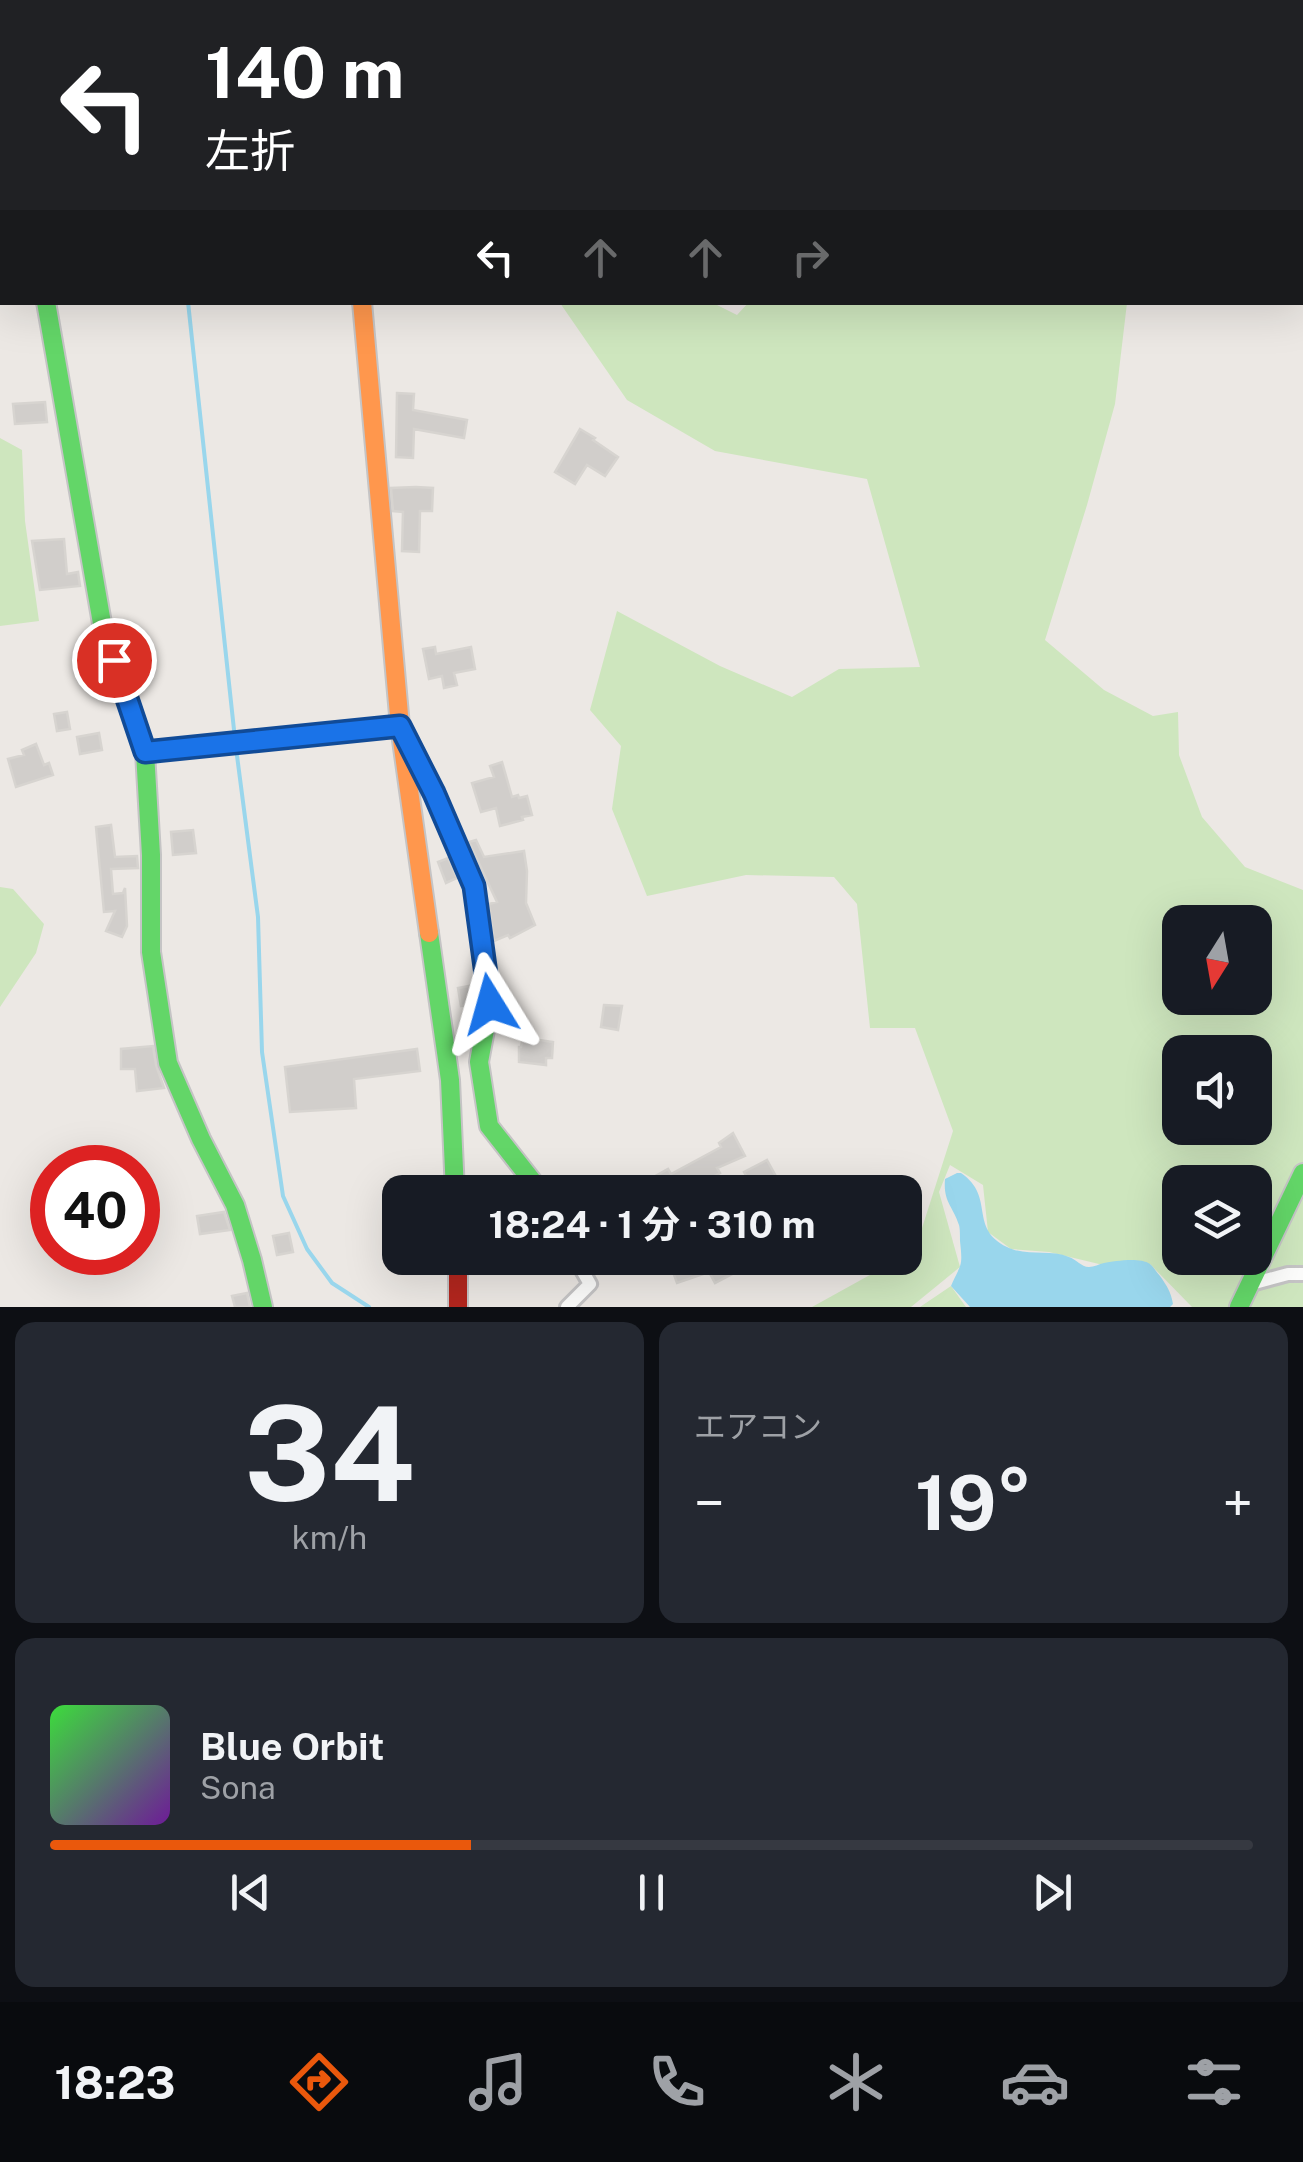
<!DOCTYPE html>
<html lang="ja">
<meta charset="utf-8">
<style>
:root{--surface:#171b24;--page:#242831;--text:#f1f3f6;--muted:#9ea1a6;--line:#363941;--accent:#ea580c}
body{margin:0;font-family:"Public Sans","Noto Sans JP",sans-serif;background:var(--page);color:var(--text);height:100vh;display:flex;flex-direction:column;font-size:38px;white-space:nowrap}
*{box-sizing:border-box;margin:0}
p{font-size:32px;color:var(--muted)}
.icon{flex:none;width:55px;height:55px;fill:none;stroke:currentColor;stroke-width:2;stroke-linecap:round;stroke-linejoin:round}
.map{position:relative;height:1307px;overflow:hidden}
.side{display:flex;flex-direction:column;gap:15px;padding:15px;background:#0d0f14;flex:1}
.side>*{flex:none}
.top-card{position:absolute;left:0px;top:0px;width:1305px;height:305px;box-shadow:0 10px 40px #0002;background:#202124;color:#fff;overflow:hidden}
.needle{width:65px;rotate:191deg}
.buttons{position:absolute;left:1162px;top:905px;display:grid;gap:20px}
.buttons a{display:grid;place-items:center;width:110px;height:110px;border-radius:20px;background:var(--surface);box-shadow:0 10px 40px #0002;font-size:50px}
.speed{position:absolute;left:30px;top:1145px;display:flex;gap:20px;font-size:50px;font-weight:700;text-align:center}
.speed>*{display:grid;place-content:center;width:130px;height:130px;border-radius:50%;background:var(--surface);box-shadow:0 10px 40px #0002;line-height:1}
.speed .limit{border:15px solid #d22;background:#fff;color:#111}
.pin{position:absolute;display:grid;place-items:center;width:85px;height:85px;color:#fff;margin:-42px;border:5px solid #fff;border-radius:50%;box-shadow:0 2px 10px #0007}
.me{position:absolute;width:110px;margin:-55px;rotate:352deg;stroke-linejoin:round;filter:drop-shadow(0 0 8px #0008)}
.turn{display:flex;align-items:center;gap:35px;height:210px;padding:0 40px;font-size:45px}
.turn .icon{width:130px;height:130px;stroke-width:2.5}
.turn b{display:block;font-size:70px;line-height:85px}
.lanes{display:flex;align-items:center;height:95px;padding:0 40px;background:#0003;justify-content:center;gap:50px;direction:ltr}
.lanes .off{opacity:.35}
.big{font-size:75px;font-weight:700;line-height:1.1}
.side .widget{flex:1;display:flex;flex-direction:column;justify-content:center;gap:15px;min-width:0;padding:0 35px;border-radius:20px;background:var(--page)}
.side .dial{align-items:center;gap:0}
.dial b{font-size:130px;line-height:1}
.song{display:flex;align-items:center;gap:30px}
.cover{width:120px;height:120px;border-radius:15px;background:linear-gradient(135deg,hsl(120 70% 55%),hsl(280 70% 35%))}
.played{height:10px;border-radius:5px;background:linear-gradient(90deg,var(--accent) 35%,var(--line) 35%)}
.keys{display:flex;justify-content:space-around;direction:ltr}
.heat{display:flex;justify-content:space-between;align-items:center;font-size:55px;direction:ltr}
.side .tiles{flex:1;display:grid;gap:15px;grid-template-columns:1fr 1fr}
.widget:last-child{grid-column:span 2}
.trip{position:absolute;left:382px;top:1175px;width:540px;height:100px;border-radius:20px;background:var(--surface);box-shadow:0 10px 40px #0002;font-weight:700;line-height:100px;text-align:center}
.tab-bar{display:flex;height:160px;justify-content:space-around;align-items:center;background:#090b0e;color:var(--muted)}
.tab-bar .icon{width:70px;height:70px}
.tab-bar .current{color:var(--accent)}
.tab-bar b{font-size:45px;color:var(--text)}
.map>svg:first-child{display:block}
.green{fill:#cee6be;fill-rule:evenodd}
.water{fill:#99d6ec}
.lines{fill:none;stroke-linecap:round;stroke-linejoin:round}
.stream{stroke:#99d6ec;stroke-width:4}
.building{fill:#d1cecb;stroke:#d7d4d0;stroke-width:2.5}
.street-casing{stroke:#c5c4c5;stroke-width:18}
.fast-casing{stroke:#c5c4c5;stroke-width:22}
.slow-casing{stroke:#c5c4c5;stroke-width:22}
.jam-casing{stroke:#c5c4c5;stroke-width:22}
.street{stroke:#fcfcfb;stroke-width:12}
.fast{stroke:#63d668;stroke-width:18}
.slow{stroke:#ff974d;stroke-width:18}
.jam{stroke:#b3261e;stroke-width:18}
.route-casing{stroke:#114b97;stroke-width:25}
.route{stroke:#1a73e8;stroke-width:18}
</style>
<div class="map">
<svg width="1303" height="1307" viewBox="0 0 1303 1307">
<rect width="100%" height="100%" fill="#ece8e4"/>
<path class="green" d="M 668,0 L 1132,0 L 1131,2 L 672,2 Z
M 749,302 L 1127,303 L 1115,404 L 1087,505 L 1045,640 L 1104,690 L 1153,716 L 1178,712 L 1179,755 L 1202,817 L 1245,867 L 1303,890 L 1303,1307 L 1192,1307 L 1150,1264 L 1099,1264 L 1049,1252 L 1011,1249 L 988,1232 L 983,1185 L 950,1165 L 939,1192 L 960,1267 L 911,1307 L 812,1307 L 915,1250 L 953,1131 L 915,1028 L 870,1028 L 857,904 L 834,877 L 746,875 L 647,896 L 612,809 L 621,746 L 590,710 L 617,611 L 720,666 L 792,697 L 839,669 L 920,667 L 867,479 L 715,451 L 627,400 L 560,303 L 713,303 L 737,315 ZM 1180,922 L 1255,922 L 1255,998 L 1180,998 ZM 1180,1052 L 1255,1052 L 1255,1128 L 1180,1128 ZM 1180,1182 L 1255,1182 L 1255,1258 L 1180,1258 Z
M 0,438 L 22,450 L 25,521 L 39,621 L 0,626 Z
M 0,887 L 13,889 L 44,924 L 36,953 L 0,1007 Z
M 951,1286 L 966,1307 L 920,1307 Z"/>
<path class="water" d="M 957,1173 L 961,1173 C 996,1197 968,1228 1007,1247 C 1027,1257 1049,1249 1069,1257 C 1076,1259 1081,1267 1089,1267 C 1094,1267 1099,1264 1104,1263 C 1115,1261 1140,1257 1150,1264 C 1154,1267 1156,1272 1160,1276 C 1167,1286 1171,1292 1173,1304 L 1170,1307 L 970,1307 L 951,1286 C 961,1263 963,1268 960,1241 C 960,1237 960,1228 959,1225 C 953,1206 943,1202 945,1179 Z"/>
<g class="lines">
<path class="stream" d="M 163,0 L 163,2
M 188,302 L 235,739
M 236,748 L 258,917 L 262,1052 L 283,1196 L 307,1249 L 332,1283 L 369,1307"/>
</g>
<path class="building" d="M 397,393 L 414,394 L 413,410 L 467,420 L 464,438 L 414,429 L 413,458 L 396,457 Z
M 45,402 L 47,422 L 15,424 L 13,404 Z
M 580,429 L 595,438 L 593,440 L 618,457 L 605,476 L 587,465 L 575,484 L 555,472 Z
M 416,487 L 433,488 L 432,511 L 420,511 L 419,552 L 402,551 L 403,512 L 393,511 L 391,488 Z
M 64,539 L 67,574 L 78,572 L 80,586 L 40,590 L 32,541 Z
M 435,647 L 436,654 L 471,647 L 475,669 L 454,673 L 457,685 L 444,688 L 442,676 L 429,679 L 423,649 Z
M 67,712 L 70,729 L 57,731 L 54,714 Z
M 99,733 L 102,750 L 80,754 L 77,737 Z
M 36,744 L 44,765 L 49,763 L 53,775 L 16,787 L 8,759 L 24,755 L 22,750 Z
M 502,762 L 512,797 L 518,795 L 519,798 L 527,796 L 532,815 L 522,817 L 523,820 L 500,826 L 496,808 L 481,812 L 472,783 L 494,777 L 490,766 Z
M 111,825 L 115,857 L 137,856 L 138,868 L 111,869 L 113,894 L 123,893 L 125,888 L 127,926 L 122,937 L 106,931 L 115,911 L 104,912 L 96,827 Z
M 193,830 L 196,853 L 173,855 L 171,832 Z
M 476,840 L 484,857 L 524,851 L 527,871 L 526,903 L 535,925 L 510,938 L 508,935 L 494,941 L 489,904 L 497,902 L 469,842 Z
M 448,858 L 457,878 L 446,883 L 438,862 Z
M 469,986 L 472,1004 L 461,1006 L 458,988 Z
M 604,1005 L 622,1006 L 618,1030 L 601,1027 Z
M 526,1038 L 553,1042 L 552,1058 L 546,1058 L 546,1065 L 519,1062 L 519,1047 L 521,1047 L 522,1041 L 526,1041 Z
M 153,1046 L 156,1065 L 164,1088 L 137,1091 L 135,1069 L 121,1069 L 121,1049 Z
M 417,1049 L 420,1071 L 354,1079 L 356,1108 L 290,1112 L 285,1067 Z
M 733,1133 L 745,1156 L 717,1168 L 720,1173 L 696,1186 L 694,1181 L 673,1192 L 657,1192 L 650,1179 L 668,1169 L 671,1174 L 721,1147 L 719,1143 Z
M 767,1160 L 778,1180 L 755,1192 L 744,1172 Z
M 224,1212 L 230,1230 L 200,1234 L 197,1216 Z
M 289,1233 L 293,1252 L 277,1255 L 273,1236 Z
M 668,1258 L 690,1258 L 694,1269 L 715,1258 L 731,1258 L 738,1271 L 715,1283 L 709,1272 L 677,1283 Z
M 247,1293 L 250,1307 L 235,1307 L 232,1296 Z"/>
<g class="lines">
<g class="street-casing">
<path id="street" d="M 1251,1284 L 1288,1274 L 1303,1274
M 567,1307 L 590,1284 L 575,1258"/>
</g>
<g class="fast-casing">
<path id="fast" d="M 22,0 L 22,2
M 46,302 L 103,629 L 145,752 L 151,855 L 151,952 L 168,1063 L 201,1139 L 235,1205 L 252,1260 L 263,1307
M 429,933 L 450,1080 L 455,1192
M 489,1008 L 479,1062 L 489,1126 L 541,1192
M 1239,1307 L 1303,1173"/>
</g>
<g class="slow-casing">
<path id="slow" d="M 337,0 L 337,2
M 362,302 L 400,726 L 429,933
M 145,752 L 400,726 L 434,793 L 474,886 L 489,1008"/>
</g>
<g class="jam-casing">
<path id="jam" d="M 458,1258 L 458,1307"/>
</g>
<use href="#street" class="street"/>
<use href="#fast" class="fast"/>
<use href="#slow" class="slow"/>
<use href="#jam" class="jam"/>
</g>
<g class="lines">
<g class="route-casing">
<path id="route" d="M 114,660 L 145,752 L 400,726 L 434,793 L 474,886 L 490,1004"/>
</g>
<use href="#route" class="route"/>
</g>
</svg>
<div class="buttons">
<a><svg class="needle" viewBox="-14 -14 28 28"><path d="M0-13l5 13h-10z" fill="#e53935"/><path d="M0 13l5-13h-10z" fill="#9ea1a6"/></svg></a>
<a><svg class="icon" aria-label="sound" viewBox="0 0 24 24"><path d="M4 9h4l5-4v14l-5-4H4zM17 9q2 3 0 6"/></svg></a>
<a><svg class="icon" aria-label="layers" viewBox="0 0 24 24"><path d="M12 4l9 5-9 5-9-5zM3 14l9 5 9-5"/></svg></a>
</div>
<div class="speed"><div class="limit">40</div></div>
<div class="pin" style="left:114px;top:660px;background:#d93025"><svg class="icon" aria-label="arrive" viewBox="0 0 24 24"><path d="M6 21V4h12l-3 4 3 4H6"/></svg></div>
<svg class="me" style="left:490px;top:1004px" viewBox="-20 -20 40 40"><path d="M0-17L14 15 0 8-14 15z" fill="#1a73e8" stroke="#fff" stroke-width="4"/></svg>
<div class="trip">18:24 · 1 分 · 310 m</div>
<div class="top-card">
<div class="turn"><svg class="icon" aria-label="left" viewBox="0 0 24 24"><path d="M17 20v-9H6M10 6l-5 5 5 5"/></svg><div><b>140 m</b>左折</div></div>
<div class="lanes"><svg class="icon" aria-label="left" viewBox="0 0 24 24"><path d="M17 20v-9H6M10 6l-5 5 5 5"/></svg><svg class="icon off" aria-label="ahead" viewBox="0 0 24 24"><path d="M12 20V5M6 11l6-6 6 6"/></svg><svg class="icon off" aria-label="ahead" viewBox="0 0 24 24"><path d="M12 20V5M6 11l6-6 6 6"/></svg><svg class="icon off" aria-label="right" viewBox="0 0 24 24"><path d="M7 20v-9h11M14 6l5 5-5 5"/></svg></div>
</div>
</div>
<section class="side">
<div class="tiles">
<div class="widget dial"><b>34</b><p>km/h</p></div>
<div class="widget"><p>エアコン</p>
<div class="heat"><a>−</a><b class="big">19°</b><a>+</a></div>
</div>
<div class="widget">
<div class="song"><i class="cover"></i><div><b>Blue Orbit</b><p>Sona</p></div></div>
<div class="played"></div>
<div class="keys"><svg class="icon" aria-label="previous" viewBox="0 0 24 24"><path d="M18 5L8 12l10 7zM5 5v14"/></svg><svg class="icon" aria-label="pause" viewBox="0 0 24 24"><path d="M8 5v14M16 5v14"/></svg><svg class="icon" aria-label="next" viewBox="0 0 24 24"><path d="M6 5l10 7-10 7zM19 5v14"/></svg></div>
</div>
</div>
</section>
<nav class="tab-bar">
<b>18:23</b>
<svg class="icon current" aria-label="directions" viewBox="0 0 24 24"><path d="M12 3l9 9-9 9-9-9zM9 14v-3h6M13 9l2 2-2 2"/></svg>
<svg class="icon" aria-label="music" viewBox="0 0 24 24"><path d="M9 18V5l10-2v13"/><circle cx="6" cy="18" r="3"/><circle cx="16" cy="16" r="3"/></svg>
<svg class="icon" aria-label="phone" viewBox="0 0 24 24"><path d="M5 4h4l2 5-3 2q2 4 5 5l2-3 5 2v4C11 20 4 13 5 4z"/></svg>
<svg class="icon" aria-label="climate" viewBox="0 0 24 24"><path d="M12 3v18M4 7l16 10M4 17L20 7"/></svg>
<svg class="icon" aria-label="car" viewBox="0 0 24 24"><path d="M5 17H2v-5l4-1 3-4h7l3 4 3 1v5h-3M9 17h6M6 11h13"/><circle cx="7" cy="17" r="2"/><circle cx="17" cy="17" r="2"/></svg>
<svg class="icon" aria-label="filters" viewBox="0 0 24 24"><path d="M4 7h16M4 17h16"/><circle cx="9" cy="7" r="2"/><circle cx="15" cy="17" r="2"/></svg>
</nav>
